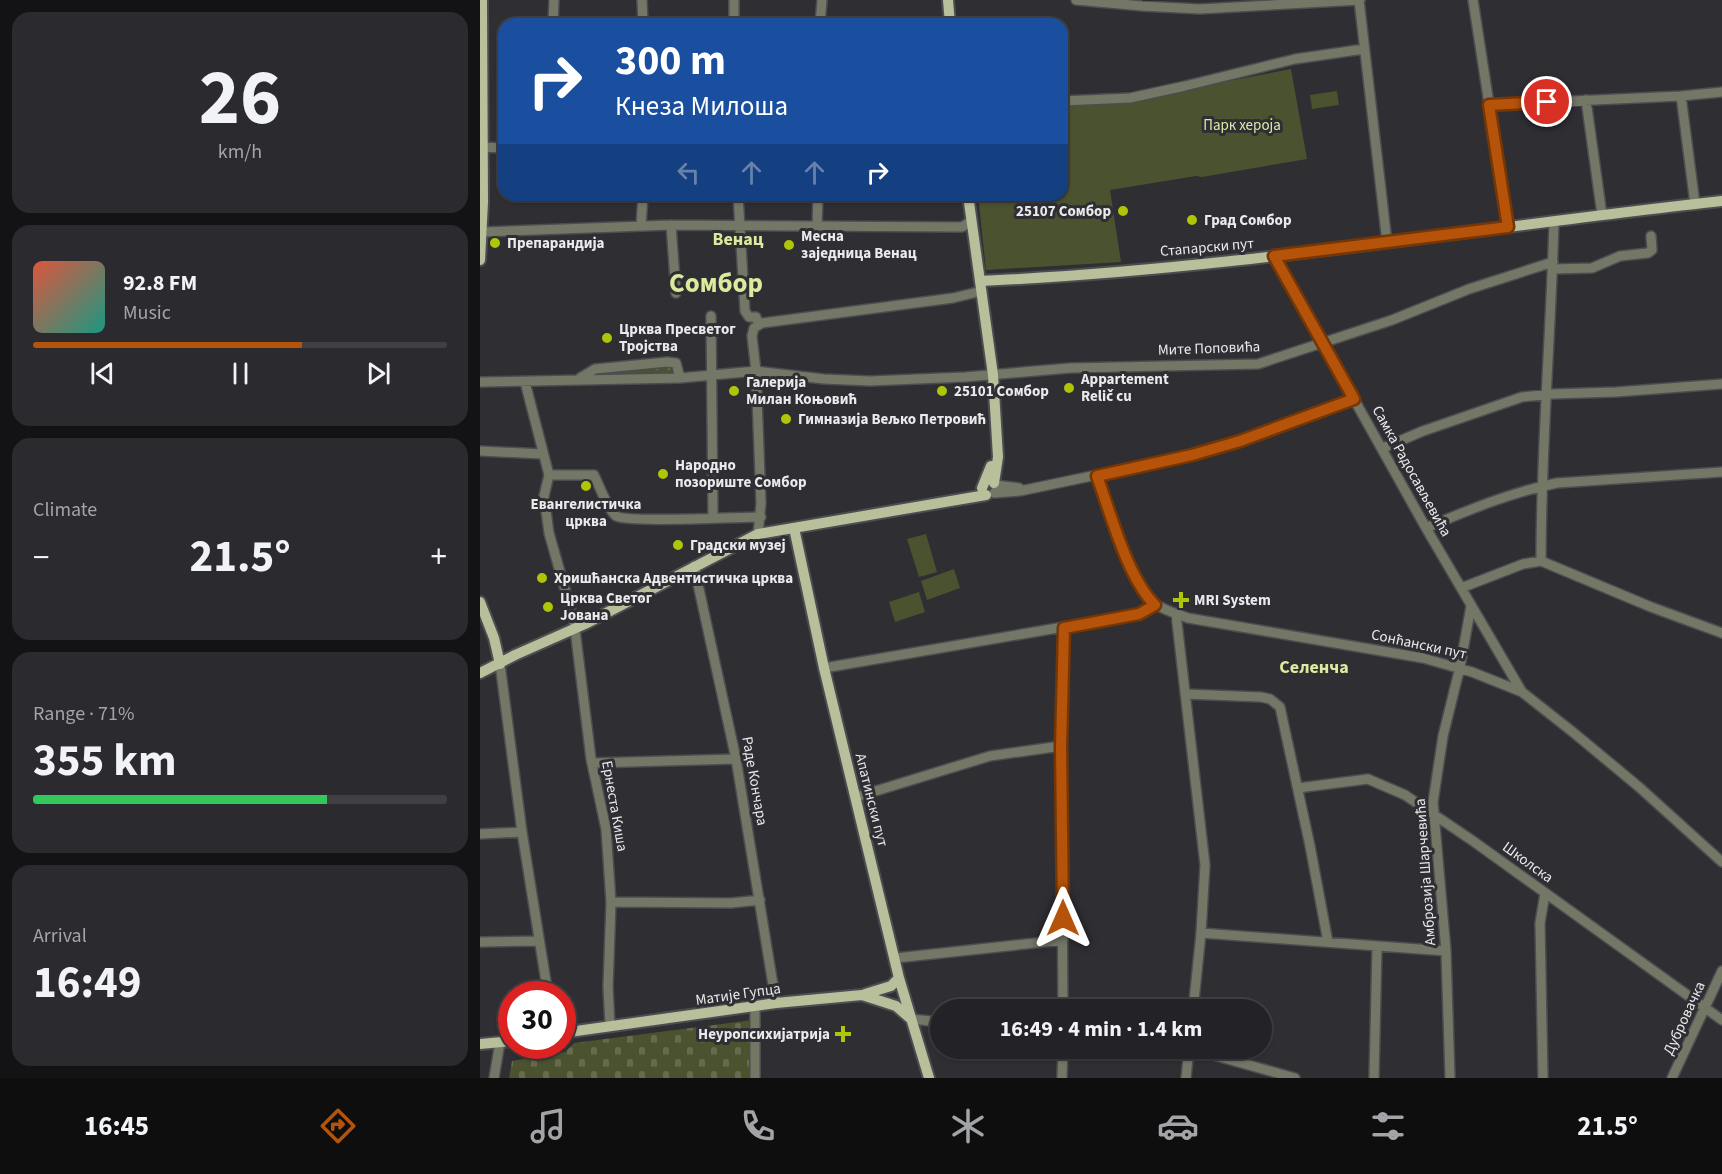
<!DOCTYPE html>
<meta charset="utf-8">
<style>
:root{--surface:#232226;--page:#2b2a2e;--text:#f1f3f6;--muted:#a3a4a7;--line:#403f43;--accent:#b45309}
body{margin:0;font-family:"Source Sans 3",sans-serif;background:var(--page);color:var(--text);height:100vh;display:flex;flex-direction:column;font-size:22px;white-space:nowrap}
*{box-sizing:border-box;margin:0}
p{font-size:20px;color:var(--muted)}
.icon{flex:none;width:33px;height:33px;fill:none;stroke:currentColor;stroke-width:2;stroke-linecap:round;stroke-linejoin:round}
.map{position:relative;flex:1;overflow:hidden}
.details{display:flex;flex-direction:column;gap:12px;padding:12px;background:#131315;width:480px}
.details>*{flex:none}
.hud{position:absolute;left:18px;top:18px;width:570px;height:183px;border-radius:18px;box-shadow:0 2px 4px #0004,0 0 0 2px var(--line);background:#1a4fa0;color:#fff;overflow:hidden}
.speed{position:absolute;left:18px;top:981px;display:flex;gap:12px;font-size:30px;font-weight:700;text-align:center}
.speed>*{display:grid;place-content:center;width:78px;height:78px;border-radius:50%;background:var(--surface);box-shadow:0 2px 4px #0004,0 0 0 2px var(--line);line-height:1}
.speed .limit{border:9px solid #d22;background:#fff;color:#111}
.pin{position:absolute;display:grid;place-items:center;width:51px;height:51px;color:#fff;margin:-26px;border:3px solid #fff;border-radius:50%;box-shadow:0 2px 6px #0007}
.me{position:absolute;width:66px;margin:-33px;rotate:0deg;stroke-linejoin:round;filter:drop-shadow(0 0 4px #0008)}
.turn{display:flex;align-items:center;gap:21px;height:126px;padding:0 18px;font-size:27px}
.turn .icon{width:78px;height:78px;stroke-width:2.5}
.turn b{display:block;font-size:42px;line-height:51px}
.lanes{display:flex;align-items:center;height:57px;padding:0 18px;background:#0003;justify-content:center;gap:30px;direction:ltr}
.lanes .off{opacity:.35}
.big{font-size:45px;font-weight:700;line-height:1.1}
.details .tile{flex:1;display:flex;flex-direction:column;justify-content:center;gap:9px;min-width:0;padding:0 21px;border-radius:18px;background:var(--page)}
.details .dial{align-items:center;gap:0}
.dial b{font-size:78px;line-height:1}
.song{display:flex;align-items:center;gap:18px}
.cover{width:72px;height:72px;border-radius:9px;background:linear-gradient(135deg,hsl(10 70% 55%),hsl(170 70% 35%))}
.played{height:6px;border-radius:3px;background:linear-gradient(90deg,var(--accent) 65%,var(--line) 65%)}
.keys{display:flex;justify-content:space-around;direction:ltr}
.heat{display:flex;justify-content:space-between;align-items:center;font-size:33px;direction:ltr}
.charge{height:9px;border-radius:4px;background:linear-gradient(90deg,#34c759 71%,var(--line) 0)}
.trip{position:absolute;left:450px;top:999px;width:342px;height:60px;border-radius:30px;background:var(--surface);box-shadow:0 2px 4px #0004,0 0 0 2px var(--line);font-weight:700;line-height:60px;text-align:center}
.dock{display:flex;height:96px;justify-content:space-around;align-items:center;background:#0e0e0f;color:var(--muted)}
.dock .icon{width:42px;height:42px}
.dock .active{color:var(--accent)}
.dock b{font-size:27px;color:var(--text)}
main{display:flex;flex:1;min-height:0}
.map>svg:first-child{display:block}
.grass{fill:url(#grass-dots)}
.cemetery{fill:url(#cemetery-stones)}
.park{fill:#4b522f}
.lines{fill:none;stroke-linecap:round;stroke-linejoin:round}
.minor-casing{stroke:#4d4c51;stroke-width:12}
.major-casing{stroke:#4d4c51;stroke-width:14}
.minor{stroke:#737766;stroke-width:9}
.major{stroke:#b7bf9b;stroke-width:10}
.route-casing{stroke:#753606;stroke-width:15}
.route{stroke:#b45309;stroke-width:10}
.poi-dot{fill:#aec508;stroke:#2f2e33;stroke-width:2}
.labels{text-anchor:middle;stroke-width:6;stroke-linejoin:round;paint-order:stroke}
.park-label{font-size:15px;fill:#dbeaa6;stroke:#2f2e33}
.poi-label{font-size:15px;font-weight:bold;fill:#eaeaed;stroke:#2f2e33;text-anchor:start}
.street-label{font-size:15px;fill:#eaeaed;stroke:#2f2e33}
.quarter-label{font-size:18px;font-weight:bold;fill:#dbeb9e;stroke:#2f2e33}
.town-label{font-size:27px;font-weight:bold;fill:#dbeb9e;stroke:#2f2e33}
</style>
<main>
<section class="details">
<div class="tile dial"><b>26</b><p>km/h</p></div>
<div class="tile">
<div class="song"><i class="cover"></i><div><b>92.8 FM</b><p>Music</p></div></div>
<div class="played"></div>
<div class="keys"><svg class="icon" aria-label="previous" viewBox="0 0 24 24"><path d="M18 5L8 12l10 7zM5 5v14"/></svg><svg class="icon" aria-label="pause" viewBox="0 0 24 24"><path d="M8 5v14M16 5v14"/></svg><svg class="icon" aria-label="next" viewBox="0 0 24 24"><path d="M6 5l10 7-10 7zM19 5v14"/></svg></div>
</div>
<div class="tile"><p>Climate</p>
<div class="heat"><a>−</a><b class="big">21.5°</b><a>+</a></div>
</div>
<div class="tile"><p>Range · 71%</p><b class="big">355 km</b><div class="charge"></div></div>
<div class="tile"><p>Arrival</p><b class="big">16:49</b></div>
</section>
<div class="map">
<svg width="1242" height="1078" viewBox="0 0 1242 1078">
<defs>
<pattern id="grass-dots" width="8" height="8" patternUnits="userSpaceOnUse" patternTransform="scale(1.5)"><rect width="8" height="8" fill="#4b522f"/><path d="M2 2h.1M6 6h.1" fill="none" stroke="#656b4d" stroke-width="1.8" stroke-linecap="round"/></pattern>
<pattern id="cemetery-stones" width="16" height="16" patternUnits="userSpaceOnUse" patternTransform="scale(1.5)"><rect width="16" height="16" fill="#4b522f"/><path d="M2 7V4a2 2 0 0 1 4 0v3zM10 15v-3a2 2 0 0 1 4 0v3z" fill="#656b4d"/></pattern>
</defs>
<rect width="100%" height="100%" fill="#2f2e33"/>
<path class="grass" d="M 191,364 L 195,370 L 191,375 L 117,375 L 116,374 L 117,371 Z"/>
<path class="cemetery" d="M 273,1020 L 272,1078 L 29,1078 L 32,1061 L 85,1052 L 94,1043 Z"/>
<path class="park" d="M 811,69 L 827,159 L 722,177 L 716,176 L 630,190 L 641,262 L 506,270 L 498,195 L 582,195 L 582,105 L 645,101 Z
M 857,91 L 859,105 L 832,109 L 830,95 Z
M 446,534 L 457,572 L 439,577 L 427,539 Z
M 474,569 L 480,588 L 447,600 L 441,581 Z
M 439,592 L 445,612 L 415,622 L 409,602 Z"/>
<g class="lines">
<g class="minor-casing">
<path id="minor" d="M 162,0 L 163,24
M 254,0 L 254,24
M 596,0 L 662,6 L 720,9 L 880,0
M 879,0 L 907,242
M 993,0 L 1028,227
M 73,24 L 74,0
M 340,24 L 342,0
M 1201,96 L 1215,204
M 1106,100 L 1122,215
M 582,101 L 650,98 L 705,86 L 815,59 L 884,49
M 1009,105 L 1201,96 L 1242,92
M 0,147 L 24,148
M 258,195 L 265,311 L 269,317 L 276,317 L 279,325
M 191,225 L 196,293
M 161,226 L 163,195
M 337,227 L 338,195
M 2,232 L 191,225 L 482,227 L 491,221
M 794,256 L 946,528 L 1042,692
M 1073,269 L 1112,268 L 1140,256 L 1168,253 L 1172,250 L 1171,236
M 231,316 L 233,517
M 100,378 L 115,369 L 187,362 L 196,363 L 200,378
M 0,382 L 200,378 L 276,371 L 344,379 L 390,381 L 485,377 L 590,368 L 778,364 L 912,320 L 989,289 L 1073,262
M 45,382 L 69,475 L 64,496 L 69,533 L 94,621 L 111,759 L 126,829 L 131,902 L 128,987 L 130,1026
M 903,448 L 943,431 L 1042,397 L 1072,394 L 1136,392 L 1242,384
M 0,451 L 63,454
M 69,475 L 114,475 C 119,485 128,510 136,516 C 147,523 260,517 281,517
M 617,476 C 628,506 651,584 674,603 C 683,610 697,614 708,618 L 943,658 L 992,672 L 1042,692 L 1094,733 L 1159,787 L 1242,862
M 515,485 L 539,488
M 514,493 L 540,491 L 712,455 L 760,441 L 874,399
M 946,528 C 988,510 1032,492 1077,483 L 1242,472
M 278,534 L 281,503 L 276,371 L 272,336 L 274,328 L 282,323 L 473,298 L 502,291
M 1061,561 C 1061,447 1071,334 1074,221
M 214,566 L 256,759 L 296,1003
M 981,588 L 1043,564 L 1061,561 L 1171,607 L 1242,633
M 696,614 L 725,865 L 721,933 L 713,1010
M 20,664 L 42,832 L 68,994
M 344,668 L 659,614 L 676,605
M 705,694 L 781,697 L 790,699 L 800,707 L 830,846 L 848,942
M 112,763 L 256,759
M 818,788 L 888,779 L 925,795 L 993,841 L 1242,1020
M 376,797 L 510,756 L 581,746
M 0,834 L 42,832
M 131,902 L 251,903 L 280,900
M 721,933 L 966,951
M 0,942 L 58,941
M 416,958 L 583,940
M 583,1010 L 581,746 L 584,628
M 431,1019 L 460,1022
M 708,1048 L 815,1078
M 14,1078 L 20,1042
M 275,1078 L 275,1006
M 582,1078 L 583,1048
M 706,1078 L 709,1048
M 894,1078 L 897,947
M 970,1078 L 966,951 L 953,802 L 963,736 L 980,667 L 991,606
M 1063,1078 L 1060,923 L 1065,893
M 1192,1078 L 1242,971"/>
</g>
<g class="major-casing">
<path id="major" d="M 468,0 L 470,24
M 488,195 L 513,375 L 518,457 L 514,483
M 0,260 L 3,202 L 2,0
M 500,281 C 749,270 995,228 1242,201
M 502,488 L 511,466
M 314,528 L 344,668 L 419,978 L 449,1078
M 0,602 L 14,638 L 20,664
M 0,673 L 35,655 L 105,624 L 278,534 L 506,495
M 385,994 L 411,986 L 419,978
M 82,1033 L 296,1003 L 382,995 L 416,1006 L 431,1019
M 0,1044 L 32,1041"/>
</g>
<use href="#minor" class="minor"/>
<use href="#major" class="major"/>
</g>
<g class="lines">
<g class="route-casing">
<path id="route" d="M 583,918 L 581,746 L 584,628 L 659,614 L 675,605 C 647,577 631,514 617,476 L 712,455 L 760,441 L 874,399 L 794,256 L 1028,227 L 1009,105 L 1067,102"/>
</g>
<use href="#route" class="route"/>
</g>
<g class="poi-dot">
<circle cx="643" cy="211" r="6"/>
<circle cx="712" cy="220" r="6"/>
<circle cx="15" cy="243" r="6"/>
<circle cx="309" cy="245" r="6"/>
<circle cx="127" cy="338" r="6"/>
<circle cx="589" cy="388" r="6"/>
<circle cx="254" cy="391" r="6"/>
<circle cx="462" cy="391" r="6"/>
<circle cx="306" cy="419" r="6"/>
<circle cx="183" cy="474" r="6"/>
<circle cx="106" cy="486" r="6"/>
<circle cx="198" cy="545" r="6"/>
<circle cx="62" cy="578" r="6"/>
<path d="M698 591h6v6h6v6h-6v6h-6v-6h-6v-6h6z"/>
<circle cx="68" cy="607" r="6"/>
<path d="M360 1025h6v6h6v6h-6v6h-6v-6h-6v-6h6z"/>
</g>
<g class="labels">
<g class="park-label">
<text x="762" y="130">Парк хероја</text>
</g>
<g class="poi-label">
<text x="631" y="216" text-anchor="end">25107 Сомбор</text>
<text x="724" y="225">Град Сомбор</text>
<text x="321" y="241">Месна<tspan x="321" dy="17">заједница Венац</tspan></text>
<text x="27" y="248">Препарандија</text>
<text x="139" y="334">Црква Пресветог<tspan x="139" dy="17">Тројства</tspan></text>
<text x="601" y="384">Appartement<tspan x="601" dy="17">Relič cu</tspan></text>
<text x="266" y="387">Галерија<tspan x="266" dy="17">Милан Коњовић</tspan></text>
<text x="474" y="396">25101 Сомбор</text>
<text x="318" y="424">Гимназија Вељко Петровић</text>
<text x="195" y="470">Народно<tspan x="195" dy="17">позориште Сомбор</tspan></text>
<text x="106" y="509" text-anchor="middle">Евангелистичка<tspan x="106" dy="17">црква</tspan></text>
<text x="210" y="550">Градски музеј</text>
<text x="74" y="583">Хришћанска Адвентистичка црква</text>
<text x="80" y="603">Црква Светог<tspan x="80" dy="17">Јована</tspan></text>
<text x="714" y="605">MRI System</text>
<text x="350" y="1039" text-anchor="end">Неуропсихијатрија</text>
</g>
<g class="street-label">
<text transform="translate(727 247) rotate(-5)" y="5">Стапарски пут</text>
<text transform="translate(729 348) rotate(-2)" y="5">Мите Поповића</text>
<text transform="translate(932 471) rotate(61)" y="5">Самка Радосављевића</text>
<text transform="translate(939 644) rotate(12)" y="5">Сонћански пут</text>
<text transform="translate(275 781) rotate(80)" y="5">Раде Кончара</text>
<text transform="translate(392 800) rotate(76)" y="5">Апатински пут</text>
<text transform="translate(135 806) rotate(80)" y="5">Ернеста Киша</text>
<text transform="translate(1048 862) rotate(36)" y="5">Школска</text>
<text transform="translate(945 872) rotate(-94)" y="5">Амброзија Шарчевића</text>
<text transform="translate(258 994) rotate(-8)" y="5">Матије Гупца</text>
<text transform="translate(1204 1018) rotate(-65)" y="5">Дубровачка</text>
</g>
<g class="quarter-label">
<text x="258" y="245">Венац</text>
<text x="834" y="673">Селенча</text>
</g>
<g class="town-label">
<text x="236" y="292">Сомбор</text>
</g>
</g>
</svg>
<div class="speed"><div class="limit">30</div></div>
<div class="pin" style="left:1067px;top:102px;background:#d93025"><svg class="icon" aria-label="arrive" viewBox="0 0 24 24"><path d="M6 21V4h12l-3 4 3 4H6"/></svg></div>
<svg class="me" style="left:583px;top:918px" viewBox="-20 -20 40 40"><path d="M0-17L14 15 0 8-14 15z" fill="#b45309" stroke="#fff" stroke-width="4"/></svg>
<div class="trip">16:49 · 4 min · 1.4 km</div>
<div class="hud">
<div class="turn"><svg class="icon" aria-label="right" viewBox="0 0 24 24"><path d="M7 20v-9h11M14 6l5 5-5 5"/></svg><div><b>300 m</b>Кнеза Милоша</div></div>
<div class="lanes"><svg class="icon off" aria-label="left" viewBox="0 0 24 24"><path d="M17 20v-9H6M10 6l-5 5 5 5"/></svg><svg class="icon off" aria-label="ahead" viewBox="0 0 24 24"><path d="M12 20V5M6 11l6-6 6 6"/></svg><svg class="icon off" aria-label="ahead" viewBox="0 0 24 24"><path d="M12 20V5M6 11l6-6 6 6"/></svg><svg class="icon" aria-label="right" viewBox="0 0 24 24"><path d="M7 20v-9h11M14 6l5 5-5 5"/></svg></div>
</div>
</div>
</main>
<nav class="dock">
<b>16:45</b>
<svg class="icon active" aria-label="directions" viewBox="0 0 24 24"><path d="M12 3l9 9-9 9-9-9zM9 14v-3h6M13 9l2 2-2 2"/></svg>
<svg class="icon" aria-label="music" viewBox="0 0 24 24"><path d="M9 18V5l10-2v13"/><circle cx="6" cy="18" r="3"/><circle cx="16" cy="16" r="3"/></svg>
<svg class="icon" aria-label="phone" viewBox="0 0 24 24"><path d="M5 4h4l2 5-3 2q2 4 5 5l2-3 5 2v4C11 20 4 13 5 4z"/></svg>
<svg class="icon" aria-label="climate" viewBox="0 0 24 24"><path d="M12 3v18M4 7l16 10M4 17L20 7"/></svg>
<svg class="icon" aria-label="car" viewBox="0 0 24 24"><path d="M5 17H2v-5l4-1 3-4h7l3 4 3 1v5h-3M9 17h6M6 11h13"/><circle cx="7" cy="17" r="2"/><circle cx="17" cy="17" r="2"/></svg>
<svg class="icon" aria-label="filters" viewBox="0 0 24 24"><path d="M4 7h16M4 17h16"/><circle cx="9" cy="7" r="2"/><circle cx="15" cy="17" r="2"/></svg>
<b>21.5°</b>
</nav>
